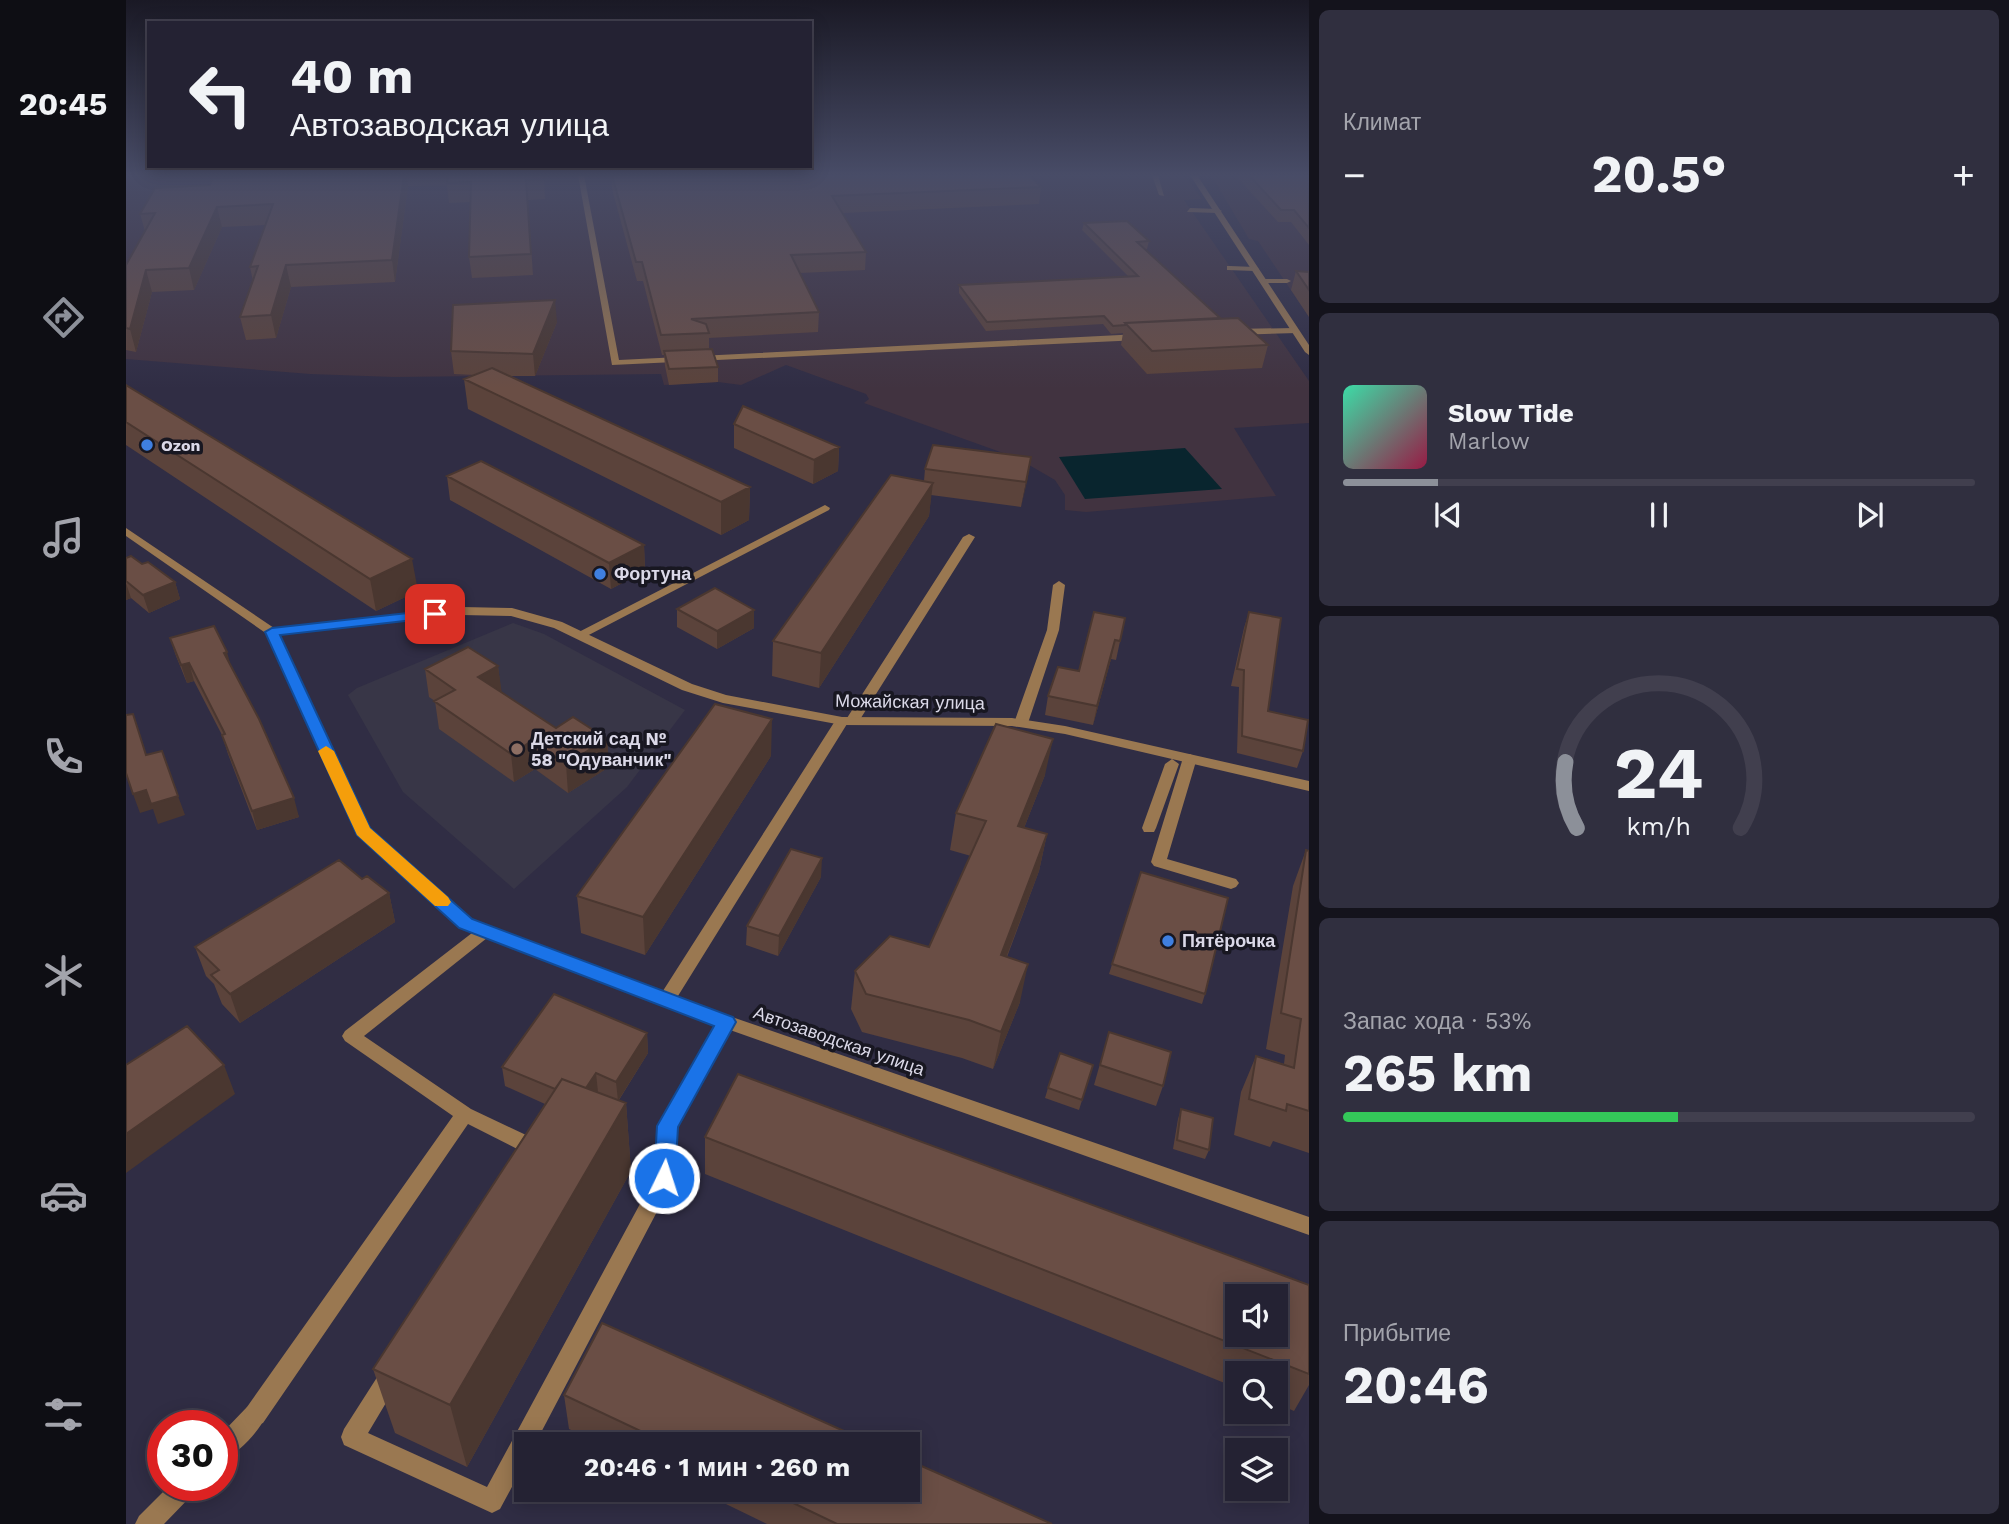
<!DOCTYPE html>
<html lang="ru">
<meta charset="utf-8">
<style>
:root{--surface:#242233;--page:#302f3f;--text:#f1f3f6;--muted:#a3a4ac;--line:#413f4e;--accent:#8c9099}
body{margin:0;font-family:"Work Sans",sans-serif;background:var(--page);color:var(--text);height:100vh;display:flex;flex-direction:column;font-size:26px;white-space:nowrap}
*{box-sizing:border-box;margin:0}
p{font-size:23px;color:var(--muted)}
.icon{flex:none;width:38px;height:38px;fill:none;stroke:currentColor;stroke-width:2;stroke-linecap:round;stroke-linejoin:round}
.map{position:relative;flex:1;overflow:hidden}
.drawer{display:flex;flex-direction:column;gap:10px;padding:10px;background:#14131c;width:700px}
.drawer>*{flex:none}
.top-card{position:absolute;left:21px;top:21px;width:665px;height:147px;border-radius:0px;box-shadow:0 4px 18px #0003,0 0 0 2px var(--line);background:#242233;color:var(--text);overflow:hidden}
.controls{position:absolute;left:1099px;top:1284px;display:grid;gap:14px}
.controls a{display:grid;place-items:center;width:63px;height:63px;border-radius:0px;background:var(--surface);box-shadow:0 4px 18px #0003,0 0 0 2px var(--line);font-size:35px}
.speed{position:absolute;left:21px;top:1410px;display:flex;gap:14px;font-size:35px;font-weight:700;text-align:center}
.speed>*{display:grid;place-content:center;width:91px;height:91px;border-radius:50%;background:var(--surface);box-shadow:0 4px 18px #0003,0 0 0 2px var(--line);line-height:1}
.speed .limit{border:10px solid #d22;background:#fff;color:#111}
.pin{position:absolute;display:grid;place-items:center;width:60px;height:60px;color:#fff;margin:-30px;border-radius:14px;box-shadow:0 4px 10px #0006}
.me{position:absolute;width:77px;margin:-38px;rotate:4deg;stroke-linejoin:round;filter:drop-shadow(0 0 5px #0008)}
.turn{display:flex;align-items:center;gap:24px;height:147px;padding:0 28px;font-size:32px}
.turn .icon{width:91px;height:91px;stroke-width:2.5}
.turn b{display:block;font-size:49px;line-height:60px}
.big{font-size:52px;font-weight:700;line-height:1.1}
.drawer .card{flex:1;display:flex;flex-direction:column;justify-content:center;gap:10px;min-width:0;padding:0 24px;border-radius:10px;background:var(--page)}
.drawer .dial{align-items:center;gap:0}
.dial svg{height:182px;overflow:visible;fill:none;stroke:var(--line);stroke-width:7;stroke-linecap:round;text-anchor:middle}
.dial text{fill:var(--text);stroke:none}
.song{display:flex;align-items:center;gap:21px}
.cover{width:84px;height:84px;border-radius:10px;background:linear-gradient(135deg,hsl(160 70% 55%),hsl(340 70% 35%))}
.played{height:7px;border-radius:4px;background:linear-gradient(90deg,var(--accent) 15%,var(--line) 15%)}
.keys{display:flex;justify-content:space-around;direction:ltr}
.heat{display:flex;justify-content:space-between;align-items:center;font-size:38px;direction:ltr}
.charge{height:10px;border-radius:5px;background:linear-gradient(90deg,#34c759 53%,var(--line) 0)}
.trip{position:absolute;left:388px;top:1432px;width:406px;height:70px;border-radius:0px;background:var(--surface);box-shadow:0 4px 18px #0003,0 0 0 2px var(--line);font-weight:700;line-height:70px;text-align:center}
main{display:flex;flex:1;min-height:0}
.dock{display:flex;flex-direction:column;width:126px;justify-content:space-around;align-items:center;background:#0e0e14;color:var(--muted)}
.dock .icon{width:49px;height:49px}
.dock .on{color:var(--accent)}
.dock b{font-size:32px;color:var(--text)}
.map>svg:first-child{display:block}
.industrial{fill:#413340}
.education{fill:#383647}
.water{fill:#09252e}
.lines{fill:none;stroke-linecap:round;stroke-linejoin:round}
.service{fill:#9a7851;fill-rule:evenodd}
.minor{fill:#9a7851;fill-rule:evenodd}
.wall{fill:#5b433b}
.shaded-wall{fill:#4a3730}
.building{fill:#6a4e45;stroke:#4a3730;stroke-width:2;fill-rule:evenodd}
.route{fill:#1a73e8;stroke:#114b97;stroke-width:2}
.slow{fill:#f59e0b}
.shop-dot{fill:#3f7fe0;stroke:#181721;stroke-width:2.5}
.education-dot{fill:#8d6e63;stroke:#181721;stroke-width:2.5}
.labels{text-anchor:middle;stroke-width:7;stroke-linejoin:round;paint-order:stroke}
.far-poi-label{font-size:16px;font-weight:bold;fill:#dbd9e8;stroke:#181721;text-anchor:start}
.poi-label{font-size:18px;font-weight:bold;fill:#dbd9e8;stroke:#181721;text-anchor:start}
.street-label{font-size:18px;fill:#dbd9e8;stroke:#181721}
</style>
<main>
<nav class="dock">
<b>20:45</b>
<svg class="icon on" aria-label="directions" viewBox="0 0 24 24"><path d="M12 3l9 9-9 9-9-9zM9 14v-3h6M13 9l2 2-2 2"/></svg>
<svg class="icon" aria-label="music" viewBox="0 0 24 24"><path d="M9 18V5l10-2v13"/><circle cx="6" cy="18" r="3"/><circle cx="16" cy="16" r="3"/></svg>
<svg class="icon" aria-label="phone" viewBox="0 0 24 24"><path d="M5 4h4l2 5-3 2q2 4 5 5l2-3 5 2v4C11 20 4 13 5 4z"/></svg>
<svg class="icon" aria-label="climate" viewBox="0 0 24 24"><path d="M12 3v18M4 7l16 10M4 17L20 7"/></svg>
<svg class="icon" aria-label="car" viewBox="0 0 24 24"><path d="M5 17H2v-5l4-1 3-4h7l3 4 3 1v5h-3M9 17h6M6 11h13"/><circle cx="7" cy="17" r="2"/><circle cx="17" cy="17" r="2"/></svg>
<svg class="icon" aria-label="filters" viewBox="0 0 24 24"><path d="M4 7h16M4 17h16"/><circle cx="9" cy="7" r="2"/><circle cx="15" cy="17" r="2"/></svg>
</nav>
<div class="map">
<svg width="1183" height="1524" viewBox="0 0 1183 1524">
<rect width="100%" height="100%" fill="#302d44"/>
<path class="industrial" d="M 0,175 L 1058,175 L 1076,199 L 1058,200 L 1183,381 L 1183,423 L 1108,428 L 1150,496 L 960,512 L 939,510 L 939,495 L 929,480 L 891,458 L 738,403 L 743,399 L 740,394 L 660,365 L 615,385 L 592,382 L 538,385 L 535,374 L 268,377 L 184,374 L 0,359 Z
M 1085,175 L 1183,175 L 1183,317 L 1132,241 L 1123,239 Z"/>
<path class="education" d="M 387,623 L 418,634 L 559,710 L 501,787 L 388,889 L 277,792 L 222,695 L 231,688 Z"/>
<path class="water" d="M 1059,448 L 1096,489 L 959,499 L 933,457 Z"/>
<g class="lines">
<path class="service" d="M 452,175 L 458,175 L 493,360 L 1014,334 L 1018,337 L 1014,340 L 486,365 Z
M 1026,175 L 1032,175 L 1038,196 L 1033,195 Z
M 1064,208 L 1092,209 L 1096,211 L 1092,213 L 1061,212 Z
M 1104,266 L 1129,267 L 1133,269 L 1129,271 L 1101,270 L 1101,266 Z
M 1137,279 L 1161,279 L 1165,281 L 1161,283 L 1134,283 L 1134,279 Z
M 1168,328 L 1171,329 L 1171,333 L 1107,335 L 1103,332 L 1107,329 Z
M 699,505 L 704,508 L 703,510 L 457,638 L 453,639 L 447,635 Z
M 843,534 L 849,537 L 733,721 L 726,725 L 721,724 L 547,1004 L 541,1006 L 535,1004 L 533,999 L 535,994 L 709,721 L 716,717 L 721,718 L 837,537 Z
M 933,581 L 939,585 L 933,630 L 902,723 L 895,727 L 890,726 L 888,723 L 921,630 L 927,585 Z
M 1064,754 L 1071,758 L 1041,859 L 1110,879 L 1113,883 L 1110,887 L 1105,889 L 1028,866 L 1025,862 L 1057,758 Z
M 1046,759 L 1053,764 L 1030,828 L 1028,832 L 1018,832 L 1016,828 L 1039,764 Z
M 129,1404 L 137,1407 L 140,1415 C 134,1431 112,1454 96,1460 L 96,1433 L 121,1407 Z
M 43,1486 L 70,1486 L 67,1494 L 38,1524 L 9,1524 L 13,1516 Z"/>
<path class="minor" d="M 1064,175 L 1071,175 L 1183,345 L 1183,355 L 1179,352 Z
M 0,528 L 148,628 L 336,607 L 386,608 L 436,622 L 566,684 L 600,695 L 716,717 L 886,718 L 939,726 L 1183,781 L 1183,791 L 939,734 L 886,726 L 716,725 L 597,703 L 556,690 L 428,628 L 385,616 L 336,615 L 154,635 L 243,828 L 346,920 L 606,1017 L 1183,1217 L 1183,1235 L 604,1030 L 551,1127 L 548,1179 L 545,1185 L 409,1444 L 401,1444 L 401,1459 L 374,1509 L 366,1513 L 218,1445 L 215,1437 L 218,1429 L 257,1368 L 265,1365 L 273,1368 L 276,1376 L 242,1433 L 361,1487 L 528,1178 L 533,1126 L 589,1025 L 361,938 L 238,1036 L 345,1109 L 417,1143 L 419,1149 L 417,1155 L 410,1157 L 403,1155 L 342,1124 L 137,1423 L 129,1426 L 121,1423 L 118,1415 L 121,1407 L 327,1116 L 219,1041 L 216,1036 L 219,1031 L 346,933 L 334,928 L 232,835 L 141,634 L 0,536 Z"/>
</g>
<path class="wall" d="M 158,175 L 418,175 L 419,199 L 402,200 L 407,275 L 346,278 L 343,257 L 345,202 L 323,203 L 321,185 L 282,186 L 269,282 L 165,287 L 150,338 L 120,340 L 114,317 L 127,281 L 124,267 L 139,225 L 96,227 L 68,290 L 26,292 L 10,352 L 0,350 L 0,265 L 19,231 L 14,214 L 84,185 Z
M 486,175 L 903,175 L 915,187 L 913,204 L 717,213 L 740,252 L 739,270 L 674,273 L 693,312 L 692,332 L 583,338 L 583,349 L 592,367 L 592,382 L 543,385 L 539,366 L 538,355 L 536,355 L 517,281 L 511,281 L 486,189 Z
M 1109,175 L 1183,175 L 1183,245 L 1165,222 L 1152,222 Z
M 958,223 L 1023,241 L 1021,249 L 1019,249 L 1094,318 L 1142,345 L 1136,368 L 1021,374 L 995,345 L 997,333 L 985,334 L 977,324 L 860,331 L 833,293 L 833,285 L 1003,277 L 956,230 Z
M 1170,271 L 1183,272 L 1183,317 L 1165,290 Z
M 431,322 L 409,376 L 382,376 L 624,487 L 623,520 L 595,535 L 342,409 L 338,379 L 349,375 L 328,374 L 325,351 Z
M 0,385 L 292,591 L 250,611 L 0,445 Z
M 608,424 L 713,447 L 712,471 L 687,484 L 608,448 Z
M 905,457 L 895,507 L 805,495 L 803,516 L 693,688 L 646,676 L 647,641 L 798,481 L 799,469 Z
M 321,476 L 518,545 L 519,571 L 485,589 L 324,500 Z
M 0,558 L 16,564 L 49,582 L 54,599 L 23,613 L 5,598 L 0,600 Z
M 551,609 L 628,610 L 628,628 L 591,649 L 551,627 Z
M 1123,612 L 1142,711 L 1177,751 L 1171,768 L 1111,753 L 1113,687 L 1105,686 L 1118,628 Z
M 999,618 L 990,660 L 985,659 L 967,725 L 919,715 L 922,696 L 953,671 Z
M 44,638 L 106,667 L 173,817 L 131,830 L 102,754 L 96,735 L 68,681 L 61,683 L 50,656 Z
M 372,666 L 375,692 L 430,728 L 481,739 L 483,767 L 442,793 L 409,769 L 388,782 L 313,729 L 309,701 L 303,697 L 299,669 Z
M 645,756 L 519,955 L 455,933 L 451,896 Z
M 919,775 L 898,828 L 921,834 L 913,871 L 881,957 L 894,1002 L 867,1069 L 836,1058 L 736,1032 L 725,1009 L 729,971 L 803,947 L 845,856 L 824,850 L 830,813 Z
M 1180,850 L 1183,851 L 1183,1153 L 1147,1141 L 1144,1147 L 1108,1135 L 1115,1092 L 1130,1056 L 1158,1064 L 1159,1055 L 1140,1049 L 1167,886 Z
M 1015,872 L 1079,994 L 1076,1004 L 983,974 Z
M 695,877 L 652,956 L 620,945 L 621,926 Z
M 236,879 L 263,893 L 269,922 L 114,1023 L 96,1004 L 88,984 L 80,976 L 69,947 Z
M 983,1032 L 1037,1086 L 1030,1106 L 968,1085 Z
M 521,1033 L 522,1053 L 493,1100 L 500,1103 L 505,1171 L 341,1467 L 269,1433 L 247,1369 L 419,1104 L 379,1086 L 376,1067 Z
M 967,1065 L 953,1110 L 919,1098 L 922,1088 Z
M 1055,1109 L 1083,1150 L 1079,1159 L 1047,1149 L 1052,1119 Z
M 579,1137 L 1183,1285 L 1183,1385 L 1168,1411 L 1150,1403 L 1150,1374 L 1111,1374 L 1111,1388 L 579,1174 Z
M 438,1395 L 747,1444 L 474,1444 L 443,1429 Z
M 569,1489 L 782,1489 L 926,1524 L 641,1524 Z"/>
<path class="shaded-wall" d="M 278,175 L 281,175 L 282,186 L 269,282 L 266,260 Z
M 91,207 L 96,227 L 68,290 L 63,268 Z
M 160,265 L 165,287 L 150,338 L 145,315 Z
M 20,270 L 26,292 L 10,352 L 4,329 Z
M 429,300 L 431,322 L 409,376 L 407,354 Z
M 713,447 L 712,471 L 687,484 L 688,460 Z
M 905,457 L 901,482 L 895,507 Z
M 807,483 L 803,516 L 693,688 L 695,653 Z
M 624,487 L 623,520 L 595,535 L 595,502 Z
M 518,545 L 519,571 L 485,589 L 483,563 Z
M 286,559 L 292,591 L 250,611 L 244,579 Z
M 49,582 L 54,599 L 23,613 L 17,595 Z
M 0,583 L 5,598 L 0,600 Z
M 628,610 L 628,628 L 591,649 L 591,631 Z
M 989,640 L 985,659 L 967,725 L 971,706 Z
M 101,652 L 106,670 L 98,653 Z
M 63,663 L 68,681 L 61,683 L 55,665 Z
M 372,666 L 376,694 L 352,677 Z
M 646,719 L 645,756 L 519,955 L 517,917 Z
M 481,739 L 483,767 L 442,793 L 440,764 Z
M 927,739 L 919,775 L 884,863 L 892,826 Z
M 406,741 L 409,769 L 388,782 L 385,754 Z
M 20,790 L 52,796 L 59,815 L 32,824 L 27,809 L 14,813 L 7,794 Z
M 168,798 L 173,817 L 131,830 L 126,811 Z
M 921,834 L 913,871 L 867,992 L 875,955 Z
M 696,858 L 695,877 L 652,956 L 653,936 Z
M 263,893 L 269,922 L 114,1023 L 104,994 Z
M 902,964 L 894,1002 L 867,1069 L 875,1032 Z
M 521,1033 L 522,1053 L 492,1101 L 490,1082 Z
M 98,1065 L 109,1094 L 0,1173 L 0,1134 Z
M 470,1073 L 472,1092 L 452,1099 Z
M 500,1103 L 505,1171 L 341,1467 L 324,1405 Z"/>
<path class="building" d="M 158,175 L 278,175 L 266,260 L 160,265 L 145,315 L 114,317 L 132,266 L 124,267 L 147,204 L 91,207 L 63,268 L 20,270 L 4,329 L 0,328 L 0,265 L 29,213 L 14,214 L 29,188 L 84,185 L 86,179 Z
M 322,175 L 418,175 L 418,179 L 400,180 L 405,254 L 343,257 L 345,182 L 321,183 Z
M 486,175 L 903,175 L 915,187 L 706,196 L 740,252 L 665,255 L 693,312 L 565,319 L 580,324 L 583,333 L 535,335 L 516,262 L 510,262 Z
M 1123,175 L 1183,175 L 1183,228 L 1168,210 L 1155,210 Z
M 1001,221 L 1023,241 L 1011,242 L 1094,318 L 999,323 L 999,325 L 987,326 L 978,316 L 861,322 L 833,285 L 1012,276 L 958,223 Z
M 1170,271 L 1183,272 L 1183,290 Z
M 429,300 L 407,354 L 325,351 L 327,305 Z
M 1112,318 L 1142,345 L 1026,351 L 999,323 Z
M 586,349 L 592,367 L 543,369 L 538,351 Z
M 366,368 L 624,487 L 595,502 L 338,379 Z
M 0,385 L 286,559 L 244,579 L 0,422 Z
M 617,406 L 713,447 L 688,460 L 608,424 Z
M 807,445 L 905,457 L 900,482 L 799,469 Z
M 355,461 L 518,545 L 483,563 L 321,476 Z
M 765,475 L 807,483 L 695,653 L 647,641 Z
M 5,556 L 16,564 L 22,562 L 49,582 L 17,595 L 0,581 L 0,558 Z
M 589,588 L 628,610 L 591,631 L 551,609 Z
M 968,612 L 999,618 L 994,641 L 989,640 L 971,706 L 922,696 L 932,667 L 953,671 Z
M 1123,612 L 1155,618 L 1142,711 L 1182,720 L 1177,751 L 1116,736 L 1118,670 L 1111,669 Z
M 88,626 L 101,652 L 98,653 L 133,719 L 168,798 L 126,811 L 96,735 L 99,734 L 63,663 L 55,665 L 44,638 Z
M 342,647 L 372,666 L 352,677 L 430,728 L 447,717 L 481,739 L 440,764 L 406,741 L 385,754 L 308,701 L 329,690 L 299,669 Z
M 589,704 L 646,719 L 517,917 L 451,896 Z
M 7,714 L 20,755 L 36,751 L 52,796 L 25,804 L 20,790 L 7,794 L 0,773 L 0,715 Z
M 870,724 L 927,739 L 892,826 L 921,834 L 875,955 L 902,964 L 875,1032 L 843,1020 L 740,994 L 729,971 L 764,936 L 803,947 L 860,821 L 830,813 Z
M 665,849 L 696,858 L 653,936 L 621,926 Z
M 1180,850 L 1183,851 L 1183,1111 L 1161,1104 L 1160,1111 L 1123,1099 L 1130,1056 L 1168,1068 L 1175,1019 L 1155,1013 Z
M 213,860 L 236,879 L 241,876 L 263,893 L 104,994 L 85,975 L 93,970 L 69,947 Z
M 1015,872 L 1102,898 L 1079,994 L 986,964 Z
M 428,994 L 521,1033 L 490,1082 L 470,1073 L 460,1088 L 436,1079 L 429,1089 L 376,1067 Z
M 61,1026 L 98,1065 L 0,1134 L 0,1065 Z
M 983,1032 L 1045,1052 L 1037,1086 L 974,1065 Z
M 934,1053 L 967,1065 L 956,1100 L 922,1088 Z
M 612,1074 L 1183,1285 L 1183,1374 L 579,1137 ZM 1111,1297 L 1150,1297 L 1150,1335 L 1111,1335 Z
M 436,1079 L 500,1103 L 324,1405 L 247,1369 Z
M 1055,1109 L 1087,1118 L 1083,1150 L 1051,1140 Z
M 476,1323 L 747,1444 L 542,1444 L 438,1395 Z
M 782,1460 L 926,1524 L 711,1524 L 638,1489 L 782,1489 Z"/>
<linearGradient id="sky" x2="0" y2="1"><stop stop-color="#1a1925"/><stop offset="0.45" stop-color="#484c67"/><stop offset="1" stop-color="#484c67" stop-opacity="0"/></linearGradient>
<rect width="1183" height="389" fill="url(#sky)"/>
<path class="route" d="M 309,610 L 314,611 L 314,617 L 154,635 L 244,828 L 346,919 L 607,1017 L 610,1022 L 552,1127 L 549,1178 L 546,1185 L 538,1188 L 531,1185 L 528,1178 L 531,1126 L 588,1026 L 333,928 L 231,835 L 139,632 L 146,628 Z"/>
<path class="slow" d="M 200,746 L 208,751 L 244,828 L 322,897 L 325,902 L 322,906 L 309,906 L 231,835 L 192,751 Z"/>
<g class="shop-dot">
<circle cx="21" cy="445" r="7"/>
<circle cx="474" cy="574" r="7"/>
<circle cx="1042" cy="941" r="7"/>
</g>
<circle class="education-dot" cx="391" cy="749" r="7"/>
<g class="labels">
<g class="far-poi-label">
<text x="35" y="451">Ozon</text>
</g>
<g class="poi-label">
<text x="488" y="580">Фортуна</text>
<text x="405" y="745">Детский сад №<tspan x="405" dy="21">58 "Одуванчик"</tspan></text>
<text x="1056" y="947">Пятёрочка</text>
</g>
<g class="street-label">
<text transform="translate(784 702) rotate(1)" y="6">Можайская улица</text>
<text transform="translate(713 1041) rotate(19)" y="6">Автозаводская улица</text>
</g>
</g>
</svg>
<div class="controls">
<a><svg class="icon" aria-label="sound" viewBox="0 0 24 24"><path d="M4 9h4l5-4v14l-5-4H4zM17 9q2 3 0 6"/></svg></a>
<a><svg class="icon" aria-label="search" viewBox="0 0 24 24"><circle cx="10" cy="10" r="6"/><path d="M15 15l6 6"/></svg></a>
<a><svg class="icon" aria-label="layers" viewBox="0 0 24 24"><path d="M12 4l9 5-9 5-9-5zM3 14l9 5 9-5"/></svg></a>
</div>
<div class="speed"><div class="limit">30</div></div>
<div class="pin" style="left:309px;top:614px;background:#d93025"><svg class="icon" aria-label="arrive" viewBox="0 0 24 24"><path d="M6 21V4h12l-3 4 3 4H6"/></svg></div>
<svg class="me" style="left:538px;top:1178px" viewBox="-20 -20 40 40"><circle r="17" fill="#1a73e8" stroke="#fff" stroke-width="3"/><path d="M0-11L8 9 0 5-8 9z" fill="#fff"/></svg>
<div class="trip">20:46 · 1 мин · 260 m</div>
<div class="top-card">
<div class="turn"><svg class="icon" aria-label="left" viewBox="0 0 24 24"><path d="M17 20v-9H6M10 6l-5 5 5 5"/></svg><div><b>40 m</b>Автозаводская улица</div></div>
</div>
</div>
<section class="drawer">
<div class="card"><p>Климат</p>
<div class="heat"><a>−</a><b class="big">20.5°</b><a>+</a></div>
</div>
<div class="card">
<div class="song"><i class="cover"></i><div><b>Slow Tide</b><p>Marlow</p></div></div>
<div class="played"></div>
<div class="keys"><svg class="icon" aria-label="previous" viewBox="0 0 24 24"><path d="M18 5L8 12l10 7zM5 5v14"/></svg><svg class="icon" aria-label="pause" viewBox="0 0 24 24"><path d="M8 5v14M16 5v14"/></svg><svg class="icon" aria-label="next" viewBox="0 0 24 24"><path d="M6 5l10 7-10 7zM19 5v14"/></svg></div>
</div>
<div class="card dial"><svg viewBox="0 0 100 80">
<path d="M14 69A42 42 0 1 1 86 69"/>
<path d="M14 69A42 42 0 0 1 9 40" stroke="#8c9099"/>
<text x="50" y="56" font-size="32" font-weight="700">24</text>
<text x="50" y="72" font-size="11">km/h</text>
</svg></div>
<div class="card"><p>Запас хода · 53%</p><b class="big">265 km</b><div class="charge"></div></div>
<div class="card"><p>Прибытие</p><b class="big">20:46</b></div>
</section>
</main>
